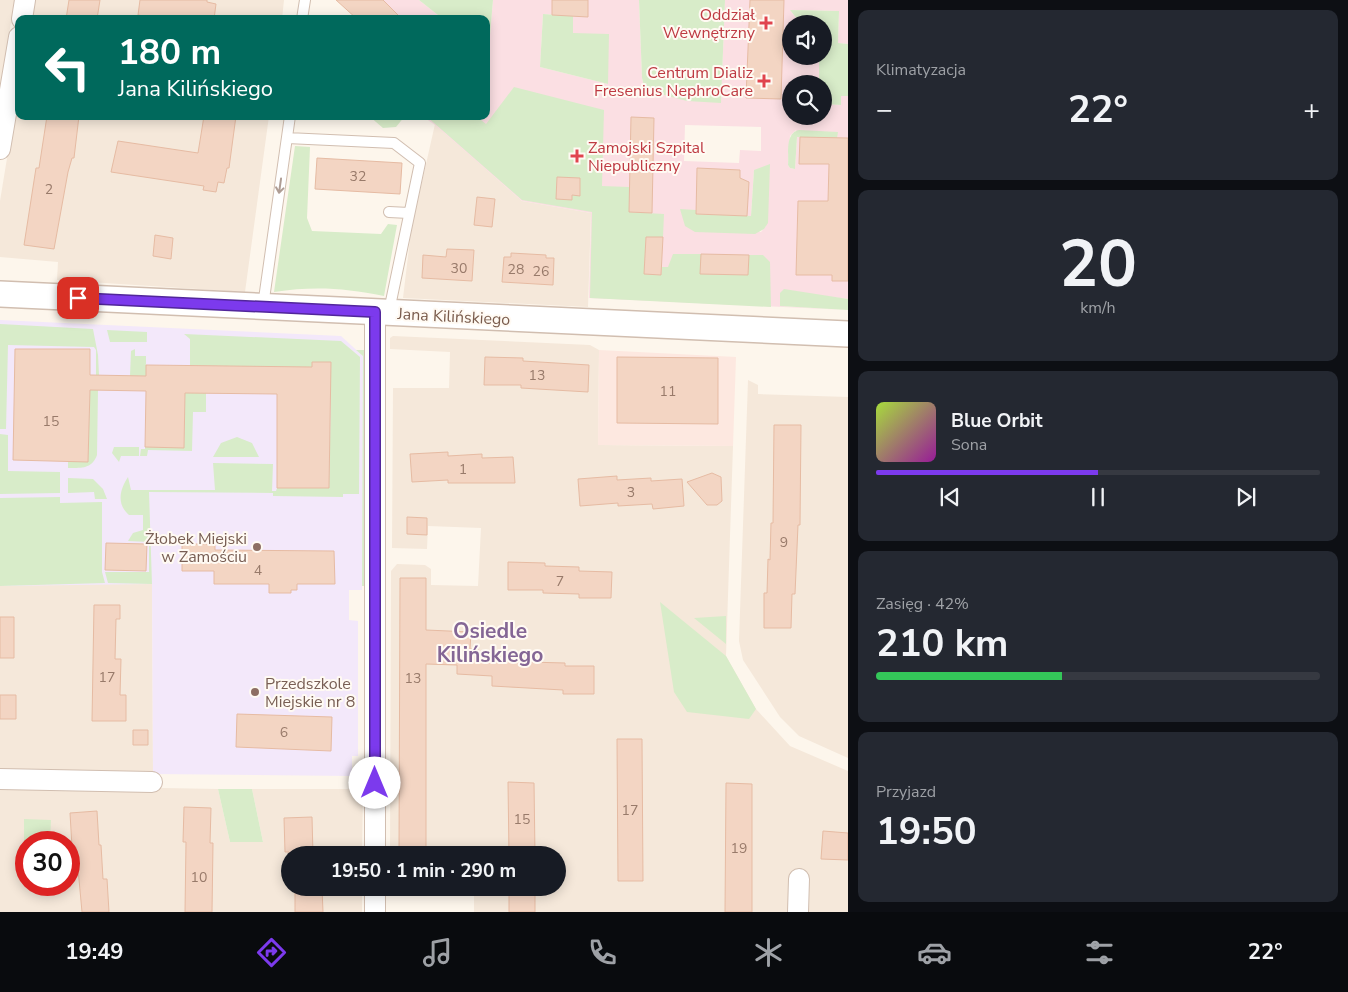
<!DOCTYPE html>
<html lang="pl">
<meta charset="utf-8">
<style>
:root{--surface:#171b24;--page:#242831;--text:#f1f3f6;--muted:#9ea1a6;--line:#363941;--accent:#7c3aed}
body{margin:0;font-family:"Nunito Sans",sans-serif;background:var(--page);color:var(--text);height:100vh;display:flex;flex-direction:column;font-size:19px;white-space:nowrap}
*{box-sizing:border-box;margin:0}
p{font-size:16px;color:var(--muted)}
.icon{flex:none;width:28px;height:28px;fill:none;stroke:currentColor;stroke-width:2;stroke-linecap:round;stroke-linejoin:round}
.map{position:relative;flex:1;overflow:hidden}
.panel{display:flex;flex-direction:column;gap:10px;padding:10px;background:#0d0f14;width:500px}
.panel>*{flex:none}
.top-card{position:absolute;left:15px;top:15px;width:475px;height:105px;border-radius:10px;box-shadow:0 2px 12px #0003;background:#00695c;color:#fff;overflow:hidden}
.buttons{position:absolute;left:782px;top:15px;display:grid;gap:10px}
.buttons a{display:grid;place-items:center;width:50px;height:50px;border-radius:50%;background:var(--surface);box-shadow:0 2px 12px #0003;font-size:25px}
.speed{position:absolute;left:15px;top:831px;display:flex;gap:10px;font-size:25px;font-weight:700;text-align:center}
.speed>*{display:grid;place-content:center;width:65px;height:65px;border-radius:50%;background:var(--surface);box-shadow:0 2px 12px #0003;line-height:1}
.speed .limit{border:8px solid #d22;background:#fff;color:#111}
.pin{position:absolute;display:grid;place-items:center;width:42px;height:42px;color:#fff;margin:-21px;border-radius:10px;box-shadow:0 2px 8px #0006}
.me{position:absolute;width:55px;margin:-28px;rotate:0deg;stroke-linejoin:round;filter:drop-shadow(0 0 4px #0008)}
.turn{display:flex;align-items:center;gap:18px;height:105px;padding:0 20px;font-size:22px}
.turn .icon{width:65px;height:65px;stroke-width:2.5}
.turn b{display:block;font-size:35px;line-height:42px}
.big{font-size:38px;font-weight:700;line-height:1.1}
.panel .tile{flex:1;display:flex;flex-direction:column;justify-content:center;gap:8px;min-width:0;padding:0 18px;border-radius:10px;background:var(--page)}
.panel .dial{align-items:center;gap:0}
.dial b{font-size:65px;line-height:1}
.song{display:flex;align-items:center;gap:15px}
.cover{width:60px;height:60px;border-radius:8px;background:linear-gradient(135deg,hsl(80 70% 55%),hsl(300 70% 35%))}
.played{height:5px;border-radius:2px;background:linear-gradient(90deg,var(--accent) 50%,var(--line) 50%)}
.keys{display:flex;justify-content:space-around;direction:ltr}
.heat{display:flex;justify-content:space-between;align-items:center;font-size:28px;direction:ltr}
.charge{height:8px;border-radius:4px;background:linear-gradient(90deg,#34c759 42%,var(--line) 0)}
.trip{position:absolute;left:281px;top:846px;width:285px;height:50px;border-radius:25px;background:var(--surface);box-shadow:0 2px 12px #0003;font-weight:700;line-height:50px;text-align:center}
.tabs{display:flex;height:80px;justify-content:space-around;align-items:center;background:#090b0e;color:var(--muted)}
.tabs .icon{width:35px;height:35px}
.tabs .current{color:var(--accent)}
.tabs b{font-size:22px;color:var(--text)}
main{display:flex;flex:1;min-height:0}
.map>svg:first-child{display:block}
.residential{fill:#f5e8da;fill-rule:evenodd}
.commercial{fill:#fde8e0}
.education{fill:#f3e8fa}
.medical{fill:#fbdfe3;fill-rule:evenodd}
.green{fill:#d8ecc9}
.building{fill:#f3d5c3;stroke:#e6bba3}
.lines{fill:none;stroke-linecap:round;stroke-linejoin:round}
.service-casing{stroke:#d1beb0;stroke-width:12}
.minor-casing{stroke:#d1beb0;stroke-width:22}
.tertiary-casing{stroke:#d1beb0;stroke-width:28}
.service{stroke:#fff;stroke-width:10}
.minor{stroke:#fff;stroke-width:20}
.tertiary{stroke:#fff;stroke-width:25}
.oneway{stroke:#af9d94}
.route-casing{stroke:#51269a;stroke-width:12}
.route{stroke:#7c3aed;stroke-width:9}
.health-dot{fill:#e0444e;stroke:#fffaf3;stroke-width:2}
.education-dot{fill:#8d6e63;stroke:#fffaf3;stroke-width:2}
.labels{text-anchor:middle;stroke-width:4;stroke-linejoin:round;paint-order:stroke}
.number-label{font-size:14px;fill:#987a6a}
.health-label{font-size:16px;fill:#be3a42;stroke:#fffaf3;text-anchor:end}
.street-label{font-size:16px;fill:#7a5c4d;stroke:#fffaf3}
.education-label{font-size:16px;fill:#785e54;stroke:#fffaf3;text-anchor:end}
.district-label{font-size:21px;font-weight:bold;fill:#846695;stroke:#fffaf3}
</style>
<main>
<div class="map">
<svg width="848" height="912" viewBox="0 0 848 912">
<rect width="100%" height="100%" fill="#fdf6ec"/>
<path class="residential" d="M 0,0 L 15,0 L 0,85 Z
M 33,0 L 284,0 L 282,19 L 29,19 Z
M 19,85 L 19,116 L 269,116 L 245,292 L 57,280 L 58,262 L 0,257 L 0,201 Z
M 435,124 L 522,201 L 591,213 L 588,307 L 403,298 L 411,231 Z
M 393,336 L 590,345 L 599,350 L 598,445 L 733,446 L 726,656 L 756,709 L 790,746 L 848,771 L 848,912 L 474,912 L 474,888 L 558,888 L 558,855 L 390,855 L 391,571 L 397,564 L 425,565 L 431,569 L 431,585 L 478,586 L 481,528 L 428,526 L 427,549 L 392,548 L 393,388 L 449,388 L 450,352 L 390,349 L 390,338 Z
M 748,380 L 758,385 L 758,394 L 848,397 L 848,758 L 799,736 L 780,717 L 743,660 L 739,641 Z
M 105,583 L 152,584 L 153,774 L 0,774 L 0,586 Z
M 0,785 L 218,789 L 230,842 L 263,842 L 252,789 L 363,789 L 362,855 L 290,855 L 290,888 L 362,888 L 362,912 L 0,912 ZM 26,842 L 69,842 L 69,885 L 26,885 Z"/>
<path class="commercial" d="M 599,350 L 736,357 L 733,446 L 598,445 Z"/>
<path class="education" d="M 0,320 L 341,336 L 363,356 L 362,590 L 349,590 L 349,620 L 358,621 L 358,756 L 352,756 L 352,776 L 153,774 L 152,584 L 0,586 Z"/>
<path class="medical" d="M 383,0 L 419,0 L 443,19 L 402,19 Z
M 493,0 L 639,0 L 642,78 L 645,90 L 721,102 L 725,0 L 848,0 L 848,44 L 838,43 L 839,11 L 790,10 L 801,24 L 791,24 L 791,56 L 819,56 L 819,84 L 791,84 L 791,116 L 824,116 L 824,104 L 841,105 L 841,96 L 848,96 L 848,299 L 831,297 L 780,306 L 848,310 L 589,298 L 591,213 L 522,201 L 435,125 L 422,116 L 486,116 L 486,45 L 489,46 ZM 543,14 L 573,16 L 573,33 L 608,84 L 540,67 ZM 685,125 L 761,127 L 761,151 L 740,150 L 739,163 L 684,161 ZM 796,130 L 797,137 L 795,169 L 790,168 L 788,165 L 790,136 ZM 754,170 L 766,226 L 761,232 L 696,214 L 751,216 Z"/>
<path class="green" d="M 419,0 L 493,0 L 489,47 L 486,45 L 486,19 L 443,19 Z
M 639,0 L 725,0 L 721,103 L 687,101 L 645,90 L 642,78 Z
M 790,10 L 839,11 L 838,43 L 848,44 L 848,96 L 841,96 L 841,105 L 824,104 L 824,84 L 819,84 L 819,56 L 824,56 L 824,24 L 801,24 Z
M 543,14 L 573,16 L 573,33 L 609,34 L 608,84 L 540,67 Z
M 514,87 L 604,110 L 602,186 L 629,187 L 629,212 L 664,214 L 663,237 L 646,237 L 645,274 L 661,275 L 662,267 L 668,267 L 673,254 L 701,254 L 701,274 L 748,275 L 749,255 L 763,255 L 770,262 L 771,307 L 590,298 L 592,212 L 522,200 L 426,116 L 476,116 L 486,124 Z
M 369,116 L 405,116 L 396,127 L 383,128 Z
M 799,130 L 838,132 L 837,138 L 797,137 L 795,169 L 790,168 L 788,165 C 789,153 785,133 799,130 Z
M 295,146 L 310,147 L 307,218 L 312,231 L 381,234 L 388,224 L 397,225 L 384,296 C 344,288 314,286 274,292 Z
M 770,164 L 768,223 L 764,229 L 755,234 L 695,232 L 685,226 L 680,209 L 696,210 L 696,214 L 751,216 L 754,170 Z
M 784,289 L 848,299 L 848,310 L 780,306 L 780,293 Z
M 0,324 L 93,329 L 98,355 L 99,375 L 96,375 L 96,350 L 94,347 L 8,345 L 6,429 L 0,429 Z
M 107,330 L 147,332 L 147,342 L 110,342 Z
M 184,334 L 341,341 L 360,357 L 359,494 L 343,494 L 343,497 L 273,496 L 273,493 L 149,492 L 152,584 L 108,583 L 105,572 L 149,572 L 149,542 L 128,541 L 133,533 L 143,530 L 143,515 L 129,515 C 116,504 120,489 128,477 L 131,490 L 215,490 L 213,463 L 273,464 L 272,491 L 276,491 L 277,488 L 329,488 L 331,395 L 312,370 L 190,366 L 190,339 Z
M 135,349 L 135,356 L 146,356 L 146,376 L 130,376 L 131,351 Z
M 356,350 L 368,350 L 367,586 L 362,586 L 363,356 Z
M 90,390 L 98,390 L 97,455 C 92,469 81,468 68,468 L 68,461 L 88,461 Z
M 185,393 L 206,393 L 206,412 L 193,412 L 192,451 L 148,450 L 147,456 L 140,456 L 141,449 L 145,449 L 145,447 L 184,447 Z
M 0,434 L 8,435 L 8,471 L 60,472 L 60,493 L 0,494 Z
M 237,437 L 252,443 L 259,457 L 213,457 L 221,443 Z
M 114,447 L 139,447 L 139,456 L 121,456 L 119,462 L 112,453 Z
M 68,478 L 93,479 L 103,489 L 107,499 L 95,499 L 94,492 L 68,493 Z
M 60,497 L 60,503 L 102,502 L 102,572 L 105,583 L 0,586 L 0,498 Z
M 660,602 L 726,656 L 756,709 L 749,719 L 687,712 L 674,692 Z
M 726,616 L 726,644 L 694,618 Z
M 218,789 L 252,789 L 263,842 L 230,842 Z
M 24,819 L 51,820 L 50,842 L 26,842 L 26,846 L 24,846 Z"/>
<path class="building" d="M 69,0 L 100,0 L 97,19 L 66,19 Z
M 140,0 L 207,0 L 207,2 L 216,4 L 214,19 L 159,19 L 138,15 Z
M 336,0 L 383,0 L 402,19 L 357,19 Z
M 552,0 L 588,0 L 588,17 L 552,15 Z
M 750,0 L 784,0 L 781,99 L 746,98 Z
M 47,116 L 79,116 L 74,158 L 72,158 L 68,172 L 54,249 L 24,245 L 36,168 L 39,168 Z
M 204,116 L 236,116 L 229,168 L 227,168 L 224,183 L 218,182 L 216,192 L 203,190 L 204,186 L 111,172 L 118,141 L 198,153 Z
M 631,117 L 654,118 L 652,213 L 629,212 Z
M 800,137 L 848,138 L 848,281 L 832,281 L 832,275 L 796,275 L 798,201 L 828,201 L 829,164 L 799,164 Z
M 317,158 L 402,163 L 400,194 L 315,189 Z
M 697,168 L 740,170 L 740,178 L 749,182 L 747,216 L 696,214 Z
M 557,177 L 580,178 L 580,196 L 572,195 L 572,200 L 556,199 Z
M 477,197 L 495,199 L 492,227 L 474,225 Z
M 155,235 L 173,238 L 171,259 L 153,256 Z
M 646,237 L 663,237 L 661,275 L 644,274 Z
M 447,249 L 474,250 L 472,281 L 422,278 L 423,255 L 446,257 Z
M 511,253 L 546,255 L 546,258 L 554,258 L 553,285 L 502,282 L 504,257 L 511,257 Z
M 701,254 L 749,255 L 748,275 L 700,274 Z
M 15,349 L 90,349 L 90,375 L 146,376 L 146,365 L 312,367 L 312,362 L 331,362 L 329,488 L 277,488 L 277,394 L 185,393 L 184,448 L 145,447 L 146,391 L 90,390 L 88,462 L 13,460 Z
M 485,357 L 523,358 L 523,361 L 589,365 L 588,392 L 521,388 L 521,385 L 484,385 Z
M 617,357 L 718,358 L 718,424 L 617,423 Z
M 774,425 L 801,425 L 800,525 L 798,525 L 795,594 L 792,594 L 791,628 L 764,628 L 764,593 L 767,593 L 768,559 L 770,560 L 771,523 L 773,523 Z
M 448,452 L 448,456 L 482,454 L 482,458 L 513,457 L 515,483 L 448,483 L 448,480 L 412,482 L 410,454 Z
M 712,473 L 721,477 L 722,501 L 717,505 L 707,505 L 687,482 Z
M 617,476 L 617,480 L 651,478 L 651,481 L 682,479 L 684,506 L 653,509 L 652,504 L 618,506 L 618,503 L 580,506 L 578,479 Z
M 407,517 L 427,518 L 427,535 L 407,534 Z
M 106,543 L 147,544 L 146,571 L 105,570 Z
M 182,544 L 215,544 L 215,550 L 334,551 L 335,584 L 297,584 L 297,590 L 291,590 L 291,593 L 269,593 L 269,584 L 214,584 L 214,571 L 182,571 Z
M 508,562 L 545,563 L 545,566 L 579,567 L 579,571 L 612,572 L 611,598 L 579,598 L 579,594 L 543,593 L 543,590 L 508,590 Z
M 400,578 L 426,578 L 426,630 L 471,632 L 470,649 L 478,649 L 478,659 L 528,659 L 528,662 L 565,663 L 565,666 L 594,666 L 594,694 L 563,694 L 563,690 L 492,686 L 492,676 L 457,674 L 457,665 L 426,664 L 426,854 L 399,854 Z
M 94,605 L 120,605 L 120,619 L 116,619 L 115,659 L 121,659 L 120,695 L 126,695 L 126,721 L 92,721 Z
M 0,617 L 14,617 L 14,658 L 0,658 Z
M 0,695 L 16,695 L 16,719 L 0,719 Z
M 237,714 L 332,717 L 331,751 L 236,747 Z
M 133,730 L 148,730 L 148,745 L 133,745 Z
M 617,739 L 642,739 L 643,881 L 618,881 Z
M 508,782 L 534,783 L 535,855 L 509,855 Z
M 726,783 L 752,784 L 752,912 L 725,912 Z
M 184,807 L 211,808 L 210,843 L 213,843 L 212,912 L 185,912 L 186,842 L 183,842 Z
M 97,811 L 99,845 L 101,845 L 103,879 L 107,879 L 109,912 L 82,912 L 76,847 L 72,847 L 70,813 Z
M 312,817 L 313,855 L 289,855 L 289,852 L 285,852 L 284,818 Z
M 823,831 L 848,833 L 848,860 L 821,859 Z
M 295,888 L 322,888 L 323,912 L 295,912 Z
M 509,888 L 535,888 L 535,912 L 509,912 Z"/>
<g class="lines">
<g class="service-casing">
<path id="service" d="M 302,19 L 305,0
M 287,138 L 394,143 L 420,163 L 389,311
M 389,212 L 409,213
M 263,306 L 290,116"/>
</g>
<g class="minor-casing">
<path id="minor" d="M 22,19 L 25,0
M 0,149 L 19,37
M 375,312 L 375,855
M 0,779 L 152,782
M 375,912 L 375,888
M 798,912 L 799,879"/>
</g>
<g class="tertiary-casing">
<path id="tertiary" d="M 0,294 L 848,334"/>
</g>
<use href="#service" class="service"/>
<use href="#minor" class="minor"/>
<use href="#tertiary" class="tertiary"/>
</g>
<defs><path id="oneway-shaft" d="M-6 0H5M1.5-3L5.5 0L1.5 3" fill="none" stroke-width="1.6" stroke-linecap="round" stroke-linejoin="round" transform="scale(1.25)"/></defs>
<use class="oneway" href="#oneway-shaft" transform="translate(280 186) rotate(98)"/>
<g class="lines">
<g class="route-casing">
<path id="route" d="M 78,298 L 375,312 L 375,783"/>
</g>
<use href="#route" class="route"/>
</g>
<g class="health-dot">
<path d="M763.5 15.5h5v5h5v5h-5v5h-5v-5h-5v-5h5z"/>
<path d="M761.5 73.5h5v5h5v5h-5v5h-5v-5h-5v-5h5z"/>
<path d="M574.5 148.5h5v5h5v5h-5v5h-5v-5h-5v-5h5z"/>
</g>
<g class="education-dot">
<circle cx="257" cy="547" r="5"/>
<circle cx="255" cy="692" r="5"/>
</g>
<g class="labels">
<g class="number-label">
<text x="358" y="181">32</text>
<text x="49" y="194">2</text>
<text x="459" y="273">30</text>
<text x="516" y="274">28</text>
<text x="541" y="276">26</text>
<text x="537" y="380">13</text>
<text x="668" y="396">11</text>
<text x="51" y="426">15</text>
<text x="463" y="474">1</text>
<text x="631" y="497">3</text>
<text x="784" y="547">9</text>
<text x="258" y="575">4</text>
<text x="560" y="586">7</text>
<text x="107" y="682">17</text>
<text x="413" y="683">13</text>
<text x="284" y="737">6</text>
<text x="630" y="815">17</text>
<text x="522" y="824">15</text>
<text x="739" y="853">19</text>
<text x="199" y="882">10</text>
</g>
<g class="health-label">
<text x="755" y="20">Oddział<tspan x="755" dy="18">Wewnętrzny</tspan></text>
<text x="753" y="78">Centrum Dializ<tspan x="753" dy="18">Fresenius NephroCare</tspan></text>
<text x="588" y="153" text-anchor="start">Zamojski Szpital<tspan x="588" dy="18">Niepubliczny</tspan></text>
</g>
<g class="street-label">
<text transform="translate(454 316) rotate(3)" y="6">Jana Kilińskiego</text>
</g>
<g class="education-label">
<text x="247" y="544">Żłobek Miejski<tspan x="247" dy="18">w Zamościu</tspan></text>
<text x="265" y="689" text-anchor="start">Przedszkole<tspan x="265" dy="18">Miejskie nr 8</tspan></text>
</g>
<g class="district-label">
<text x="490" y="638">Osiedle<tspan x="490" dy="24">Kilińskiego</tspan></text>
</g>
</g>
</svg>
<div class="buttons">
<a><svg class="icon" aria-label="sound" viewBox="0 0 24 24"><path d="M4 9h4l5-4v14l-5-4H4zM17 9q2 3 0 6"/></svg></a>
<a><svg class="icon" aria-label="search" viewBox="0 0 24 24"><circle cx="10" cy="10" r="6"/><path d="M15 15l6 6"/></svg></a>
</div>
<div class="speed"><div class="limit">30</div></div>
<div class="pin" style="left:78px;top:298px;background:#d93025"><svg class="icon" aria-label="arrive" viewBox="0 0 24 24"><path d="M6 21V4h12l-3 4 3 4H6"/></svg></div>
<svg class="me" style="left:375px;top:783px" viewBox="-20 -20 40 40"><circle r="19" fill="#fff"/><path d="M0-13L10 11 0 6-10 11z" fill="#7c3aed"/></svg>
<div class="trip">19:50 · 1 min · 290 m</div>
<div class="top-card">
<div class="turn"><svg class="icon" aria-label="left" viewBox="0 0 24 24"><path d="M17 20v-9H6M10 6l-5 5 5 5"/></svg><div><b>180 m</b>Jana Kilińskiego</div></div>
</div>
</div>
<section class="panel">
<div class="tile"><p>Klimatyzacja</p>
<div class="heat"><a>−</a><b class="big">22°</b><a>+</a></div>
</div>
<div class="tile dial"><b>20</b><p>km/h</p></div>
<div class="tile">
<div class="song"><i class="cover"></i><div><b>Blue Orbit</b><p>Sona</p></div></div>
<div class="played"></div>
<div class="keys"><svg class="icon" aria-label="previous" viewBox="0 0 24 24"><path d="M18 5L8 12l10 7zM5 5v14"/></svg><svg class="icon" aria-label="pause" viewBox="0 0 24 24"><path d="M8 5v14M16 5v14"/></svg><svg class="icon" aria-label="next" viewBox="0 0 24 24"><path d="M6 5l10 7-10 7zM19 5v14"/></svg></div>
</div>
<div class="tile"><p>Zasięg · 42%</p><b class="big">210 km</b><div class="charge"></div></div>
<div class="tile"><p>Przyjazd</p><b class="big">19:50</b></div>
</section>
</main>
<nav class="tabs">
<b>19:49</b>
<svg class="icon current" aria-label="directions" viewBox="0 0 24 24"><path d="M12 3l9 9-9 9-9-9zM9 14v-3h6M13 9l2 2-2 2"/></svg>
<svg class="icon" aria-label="music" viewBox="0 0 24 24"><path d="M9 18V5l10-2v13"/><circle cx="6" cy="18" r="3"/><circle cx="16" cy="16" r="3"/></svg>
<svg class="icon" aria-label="phone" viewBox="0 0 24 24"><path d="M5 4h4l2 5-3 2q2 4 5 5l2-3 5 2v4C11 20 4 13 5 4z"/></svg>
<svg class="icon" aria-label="climate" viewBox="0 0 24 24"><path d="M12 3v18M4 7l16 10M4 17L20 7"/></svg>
<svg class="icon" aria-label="car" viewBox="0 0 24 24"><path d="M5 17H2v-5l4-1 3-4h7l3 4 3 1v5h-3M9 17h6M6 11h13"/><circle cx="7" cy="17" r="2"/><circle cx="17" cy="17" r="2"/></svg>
<svg class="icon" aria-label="filters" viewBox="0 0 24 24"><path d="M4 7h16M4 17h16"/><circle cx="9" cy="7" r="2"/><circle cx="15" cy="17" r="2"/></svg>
<b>22°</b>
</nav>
